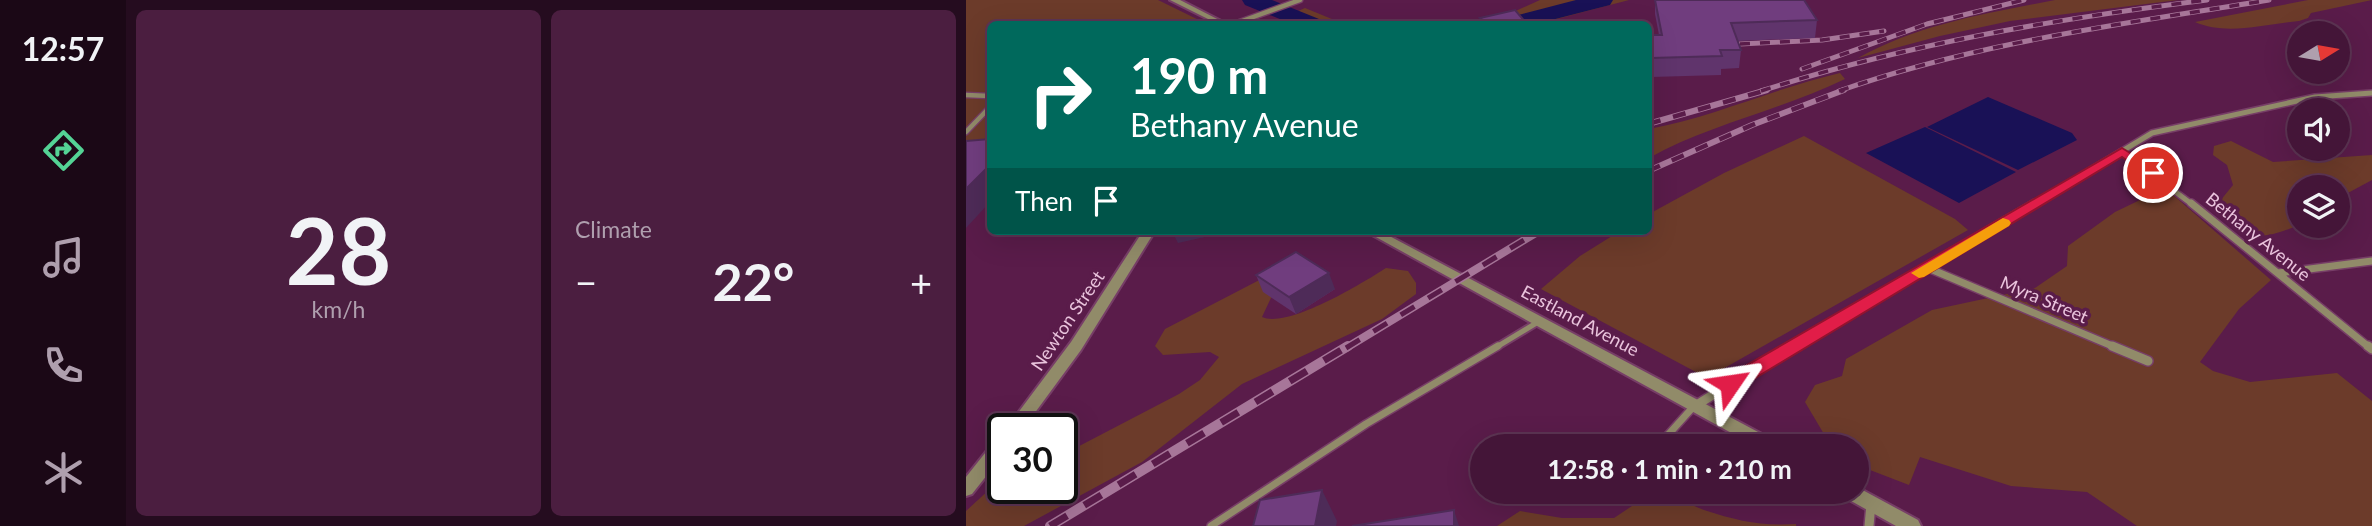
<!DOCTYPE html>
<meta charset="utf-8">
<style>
:root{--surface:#441538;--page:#4b1e40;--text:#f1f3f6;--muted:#af9fae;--line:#5c3453;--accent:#54d395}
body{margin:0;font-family:Lato,sans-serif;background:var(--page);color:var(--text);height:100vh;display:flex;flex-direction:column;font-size:26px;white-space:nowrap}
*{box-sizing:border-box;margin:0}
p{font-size:23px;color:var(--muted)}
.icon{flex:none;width:38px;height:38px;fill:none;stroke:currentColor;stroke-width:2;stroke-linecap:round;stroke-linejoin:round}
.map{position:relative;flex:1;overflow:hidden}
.sheet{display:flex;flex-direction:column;gap:10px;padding:10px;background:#250c1f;width:840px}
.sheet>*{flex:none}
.top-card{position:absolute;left:21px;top:21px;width:665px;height:214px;border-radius:10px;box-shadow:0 7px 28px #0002,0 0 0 2px var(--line);background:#00695c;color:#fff;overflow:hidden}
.needle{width:46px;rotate:79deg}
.buttons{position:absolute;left:1321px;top:21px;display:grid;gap:14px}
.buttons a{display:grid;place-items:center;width:63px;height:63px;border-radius:50%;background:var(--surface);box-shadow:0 7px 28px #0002,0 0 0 2px var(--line);font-size:35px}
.speed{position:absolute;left:21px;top:413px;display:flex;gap:14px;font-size:35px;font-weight:700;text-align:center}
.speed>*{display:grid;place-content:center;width:91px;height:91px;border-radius:50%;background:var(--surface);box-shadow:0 7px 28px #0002,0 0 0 2px var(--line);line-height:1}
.speed .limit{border:4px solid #111;border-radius:10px;background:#fff;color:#111}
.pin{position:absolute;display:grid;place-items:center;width:60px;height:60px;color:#fff;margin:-30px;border:4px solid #fff;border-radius:50%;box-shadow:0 2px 7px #0007}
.me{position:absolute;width:77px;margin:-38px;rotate:58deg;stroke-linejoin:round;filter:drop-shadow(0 0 5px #0008)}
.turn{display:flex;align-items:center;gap:24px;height:147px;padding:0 28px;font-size:32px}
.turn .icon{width:91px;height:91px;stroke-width:2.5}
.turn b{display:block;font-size:49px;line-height:60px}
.then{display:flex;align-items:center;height:66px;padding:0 28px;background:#0003;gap:14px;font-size:26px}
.big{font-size:52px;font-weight:700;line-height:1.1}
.sheet .widget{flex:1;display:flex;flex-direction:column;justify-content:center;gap:10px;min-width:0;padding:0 24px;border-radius:10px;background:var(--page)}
.sheet .dial{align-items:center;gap:0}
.dial b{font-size:91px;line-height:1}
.heat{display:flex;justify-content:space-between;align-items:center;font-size:38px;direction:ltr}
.sheet .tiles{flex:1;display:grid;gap:10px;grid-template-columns:repeat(2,1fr)}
.trip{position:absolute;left:504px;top:434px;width:399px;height:70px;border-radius:35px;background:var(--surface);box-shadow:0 7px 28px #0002,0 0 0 2px var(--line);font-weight:700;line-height:70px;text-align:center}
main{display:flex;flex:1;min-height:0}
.tabs{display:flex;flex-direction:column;width:126px;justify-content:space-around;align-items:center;background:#1b0816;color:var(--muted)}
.tabs .icon{width:49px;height:49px}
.tabs .on{color:var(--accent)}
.tabs b{font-size:32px;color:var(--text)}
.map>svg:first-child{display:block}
.green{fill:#6c3b2a}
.water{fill:#191156}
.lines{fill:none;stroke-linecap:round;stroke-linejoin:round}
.river{fill:#191156;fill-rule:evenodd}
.service-far2-casing{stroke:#773e67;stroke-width:7}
.service-far1-casing{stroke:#773e67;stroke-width:9}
.service-casing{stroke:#773e67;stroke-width:10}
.minor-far3-casing{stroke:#773e67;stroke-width:7}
.minor-far2-casing{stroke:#773e67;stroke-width:8}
.minor-far1-casing{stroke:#773e67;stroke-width:10}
.minor-casing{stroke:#773e67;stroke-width:12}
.tertiary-casing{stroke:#773e67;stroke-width:4}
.service-far2{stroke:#918b69;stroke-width:4.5}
.service-far1{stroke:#918b69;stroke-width:5}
.service{stroke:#918b69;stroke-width:7}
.minor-far3{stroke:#918b69;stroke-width:4.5}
.minor-far2{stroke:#918b69;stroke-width:5}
.minor-far1{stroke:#918b69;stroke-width:7}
.minor{stroke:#918b69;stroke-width:9}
.tertiary{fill:#918b69;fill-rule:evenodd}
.rail-far3-casing{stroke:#a77699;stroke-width:5}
.rail-far2-casing{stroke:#a77699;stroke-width:6}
.rail-far1-casing{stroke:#a77699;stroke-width:8}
.rail-casing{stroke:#a77699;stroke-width:10}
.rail-far3{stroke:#5a1c4a;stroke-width:3.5;stroke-dasharray:10;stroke-linecap:butt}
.rail-far2{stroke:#5a1c4a;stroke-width:4.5;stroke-dasharray:13;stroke-linecap:butt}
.rail-far1{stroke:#5a1c4a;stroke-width:5;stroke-dasharray:16;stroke-linecap:butt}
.rail{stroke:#5a1c4a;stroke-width:7;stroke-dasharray:20;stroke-linecap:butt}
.wall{fill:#60346c}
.shaded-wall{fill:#4e2b58}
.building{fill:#703d7e;stroke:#4e2b58;stroke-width:2}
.route{fill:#e11d48;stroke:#92132f;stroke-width:2}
.slow{fill:#f59e0b}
.labels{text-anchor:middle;stroke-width:7;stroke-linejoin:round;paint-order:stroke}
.street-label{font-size:18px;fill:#eac4dd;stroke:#5a1c4a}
</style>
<main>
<nav class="tabs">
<b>12:57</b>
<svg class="icon on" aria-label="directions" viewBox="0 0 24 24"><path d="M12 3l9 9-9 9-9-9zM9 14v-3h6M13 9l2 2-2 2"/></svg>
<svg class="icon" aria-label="music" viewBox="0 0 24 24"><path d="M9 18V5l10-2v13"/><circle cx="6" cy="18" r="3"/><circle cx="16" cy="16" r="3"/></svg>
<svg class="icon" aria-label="phone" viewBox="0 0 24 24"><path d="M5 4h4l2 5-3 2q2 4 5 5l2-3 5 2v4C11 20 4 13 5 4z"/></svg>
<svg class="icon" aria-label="climate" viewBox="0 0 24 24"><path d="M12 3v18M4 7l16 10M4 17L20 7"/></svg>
</nav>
<section class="sheet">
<div class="tiles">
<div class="widget dial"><b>28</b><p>km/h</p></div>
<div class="widget"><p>Climate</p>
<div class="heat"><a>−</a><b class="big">22°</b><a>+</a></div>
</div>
</div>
</section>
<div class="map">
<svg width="1406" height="526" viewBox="0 0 1406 526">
<rect width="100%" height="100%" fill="#5a1c4a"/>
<path class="green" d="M 0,0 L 192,0 L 241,24 L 24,24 L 24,152 L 0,154 Z
M 574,0 L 663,0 L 572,24 L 507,24 L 532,19 Z
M 1089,0 L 1212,0 L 1044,21 L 974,36 L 892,58 C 953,24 1022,13 1089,0 Z
M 1342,0 L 1406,0 L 1345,13 L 1342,18 L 1333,21 C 1300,24 1260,36 1229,22 Z
M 339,8 L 378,24 L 314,24 L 314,19 Z
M 874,73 L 879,79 C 816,110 744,124 683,158 L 683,129 C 748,117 809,88 874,73 Z
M 838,136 L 989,219 L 1002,230 L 741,378 L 575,289 L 614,256 L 654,231 L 682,231 L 683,214 L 758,173 Z
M 1265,141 L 1307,162 L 1406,155 L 1406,180 L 1380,194 L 1373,221 L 1372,187 L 1334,187 L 1333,225 C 1286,244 1286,237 1250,206 L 1267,185 L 1261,165 L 1247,155 L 1248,146 Z
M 1199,188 L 1305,280 L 1273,309 L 1234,362 L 1247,371 L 1284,382 L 1371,373 L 1406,401 L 1406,526 L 1171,526 L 1121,492 L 1045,486 L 954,457 L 943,485 L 891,465 L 891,446 L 865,446 L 839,402 L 849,385 L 876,376 L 880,359 L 966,310 L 1069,288 L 1101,266 L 1102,246 L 1149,212 Z
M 420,268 L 442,271 L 450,283 L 450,294 L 416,319 L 276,384 L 176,462 L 58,526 L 0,526 L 0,511 L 25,488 L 37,482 L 37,488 L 96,488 L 96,455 L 213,394 L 234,380 L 253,357 L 244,352 L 197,355 L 189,346 L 199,329 L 303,275 L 313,281 L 296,317 C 321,329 397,283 420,268 Z
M 687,492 C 706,492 721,504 738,510 C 772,521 794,526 830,524 L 830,526 L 531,526 L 554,511 L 596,518 L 648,518 Z"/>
<path class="water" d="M 1022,97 L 1106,133 L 1111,140 L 1052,170 L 961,127 Z
M 959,127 L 1050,172 L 993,203 L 900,153 Z"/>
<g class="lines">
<path class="river" d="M 276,0 L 306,0 L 353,19 L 357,24 L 326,24 L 279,5 Z
M 610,0 L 647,0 L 644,5 L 570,24 L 533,24 L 537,19 Z"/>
<g class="service-far2-casing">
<path id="service-far2" d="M 0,95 L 24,96
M 0,132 L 24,107"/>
</g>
<g class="service-far1-casing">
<path id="service-far1" d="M 529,348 L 572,322"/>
</g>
<g class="service-casing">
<path id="service" d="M 692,446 L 728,406
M 245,526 L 400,424 L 532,346"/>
</g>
<g class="minor-far3-casing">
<path id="minor-far3" d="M 268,24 L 334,0"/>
</g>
<g class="minor-far2-casing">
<path id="minor-far2" d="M 1156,152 L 1227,205
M 1067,205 L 1186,133 L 1349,97 L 1406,93"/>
</g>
<g class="minor-far1-casing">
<path id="minor-far1" d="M 1225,203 L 1404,348
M 962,268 L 1151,348
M 1312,273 L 1406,261
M 822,348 L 1069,203"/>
</g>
<g class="minor-casing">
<path id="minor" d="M 1146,346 L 1182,361
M 1402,346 L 1406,349
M 729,406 L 825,346
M 903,526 L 905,504"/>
</g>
<g class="tertiary-casing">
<path id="tertiary" d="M 204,0 L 214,0 L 261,24 L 252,24 Z
M 177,231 L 189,231 L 115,350 L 57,429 L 40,429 L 105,342 Z
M 399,231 L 414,231 L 809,441 L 811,446 L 789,446 Z
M 37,437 L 37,455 L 6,494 L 0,496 L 0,477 L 31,438 Z
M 891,487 L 952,520 L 955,526 L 930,526 L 878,497 L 876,492 L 891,492 Z"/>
</g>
<use href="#service-far2" class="service-far2"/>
<use href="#service-far1" class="service-far1"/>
<use href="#service" class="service"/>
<use href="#minor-far3" class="minor-far3"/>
<use href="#minor-far2" class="minor-far2"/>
<use href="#minor-far1" class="minor-far1"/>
<use href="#minor" class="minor"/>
<use href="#tertiary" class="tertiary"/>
<g class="rail-far3-casing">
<path id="rail-far3" d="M 754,45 L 856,40 L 918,31
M 836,69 L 961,24 L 1058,0
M 795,91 C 941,44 1089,19 1241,0
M 873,91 C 1012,42 1158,24 1303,0"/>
</g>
<g class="rail-far2-casing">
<path id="rail-far2" d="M 682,124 L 801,90
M 682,171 L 786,125 L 878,90"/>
</g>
<g class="rail-far1-casing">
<path id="rail-far1" d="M 380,348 L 573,231"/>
</g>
<g class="rail-casing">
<path id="rail" d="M 84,526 L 382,346"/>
</g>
<use href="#rail-far3" class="rail-far3"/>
<use href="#rail-far2" class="rail-far2"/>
<use href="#rail-far1" class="rail-far1"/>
<use href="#rail" class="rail"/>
</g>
<path class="wall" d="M 689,0 L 851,20 L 849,38 L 771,41 L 775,50 L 773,68 L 755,69 L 755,75 L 685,77 L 682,60 L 682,35 L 693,35 L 689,14 Z
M 514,18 L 561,24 L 515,24 Z
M 290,275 L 369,289 L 330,314 L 297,292 Z"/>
<path class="shaded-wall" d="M 24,165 L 24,202 L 0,228 L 0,189 Z
M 206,231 L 266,231 L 212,243 Z
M 363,273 L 369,289 L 330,314 L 323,297 Z
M 356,490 L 371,521 L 370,526 L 349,526 Z
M 488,510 L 493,526 L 488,526 Z"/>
<path class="building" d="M 689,0 L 838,0 L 851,20 L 765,23 L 775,50 L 754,50 L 756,56 L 685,58 L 682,35 L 696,35 Z
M 549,10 L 561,24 L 522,24 L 514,18 Z
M 24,139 L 24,165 L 0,189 L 0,141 Z
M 330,252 L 363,273 L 323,297 L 290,275 Z
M 356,490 L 349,526 L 287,526 L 294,500 Z
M 488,510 L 488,526 L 386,526 Z"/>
<path class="route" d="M 1156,148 L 1192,170 L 1192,176 L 1182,176 L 1156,157 L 771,389 L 757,389 L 755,384 L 757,379 Z"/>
<path class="slow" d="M 1037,218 L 1043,220 L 1045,223 L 1043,226 L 958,277 L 953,278 L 945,273 Z"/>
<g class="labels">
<g class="street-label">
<text transform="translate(1292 237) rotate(39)" y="6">Bethany Avenue</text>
<text transform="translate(1078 300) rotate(23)" y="6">Myra Street</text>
<text transform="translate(102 321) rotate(-56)" y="6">Newton Street</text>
<text transform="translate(614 321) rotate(28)" y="6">Eastland Avenue</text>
</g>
</g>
</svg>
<div class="buttons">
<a><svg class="needle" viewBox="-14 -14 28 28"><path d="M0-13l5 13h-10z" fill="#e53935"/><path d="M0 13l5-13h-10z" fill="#af9fae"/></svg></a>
<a><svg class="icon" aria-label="sound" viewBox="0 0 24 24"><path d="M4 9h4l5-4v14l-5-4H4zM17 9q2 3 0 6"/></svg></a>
<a><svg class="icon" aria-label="layers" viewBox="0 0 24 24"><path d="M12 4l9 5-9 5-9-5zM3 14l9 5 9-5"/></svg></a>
</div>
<div class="speed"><div class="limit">30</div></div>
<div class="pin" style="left:1187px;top:173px;background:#d93025"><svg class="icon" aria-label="arrive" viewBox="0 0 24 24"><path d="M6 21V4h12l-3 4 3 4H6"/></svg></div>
<svg class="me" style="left:764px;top:384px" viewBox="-20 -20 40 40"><path d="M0-17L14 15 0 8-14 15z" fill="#e11d48" stroke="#fff" stroke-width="4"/></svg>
<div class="trip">12:58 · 1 min · 210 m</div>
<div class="top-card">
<div class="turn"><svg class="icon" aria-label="right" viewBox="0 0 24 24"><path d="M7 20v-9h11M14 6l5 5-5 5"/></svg><div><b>190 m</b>Bethany Avenue</div></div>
<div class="then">Then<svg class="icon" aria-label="arrive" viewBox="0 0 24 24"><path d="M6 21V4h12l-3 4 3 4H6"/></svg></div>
</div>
</div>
</main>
